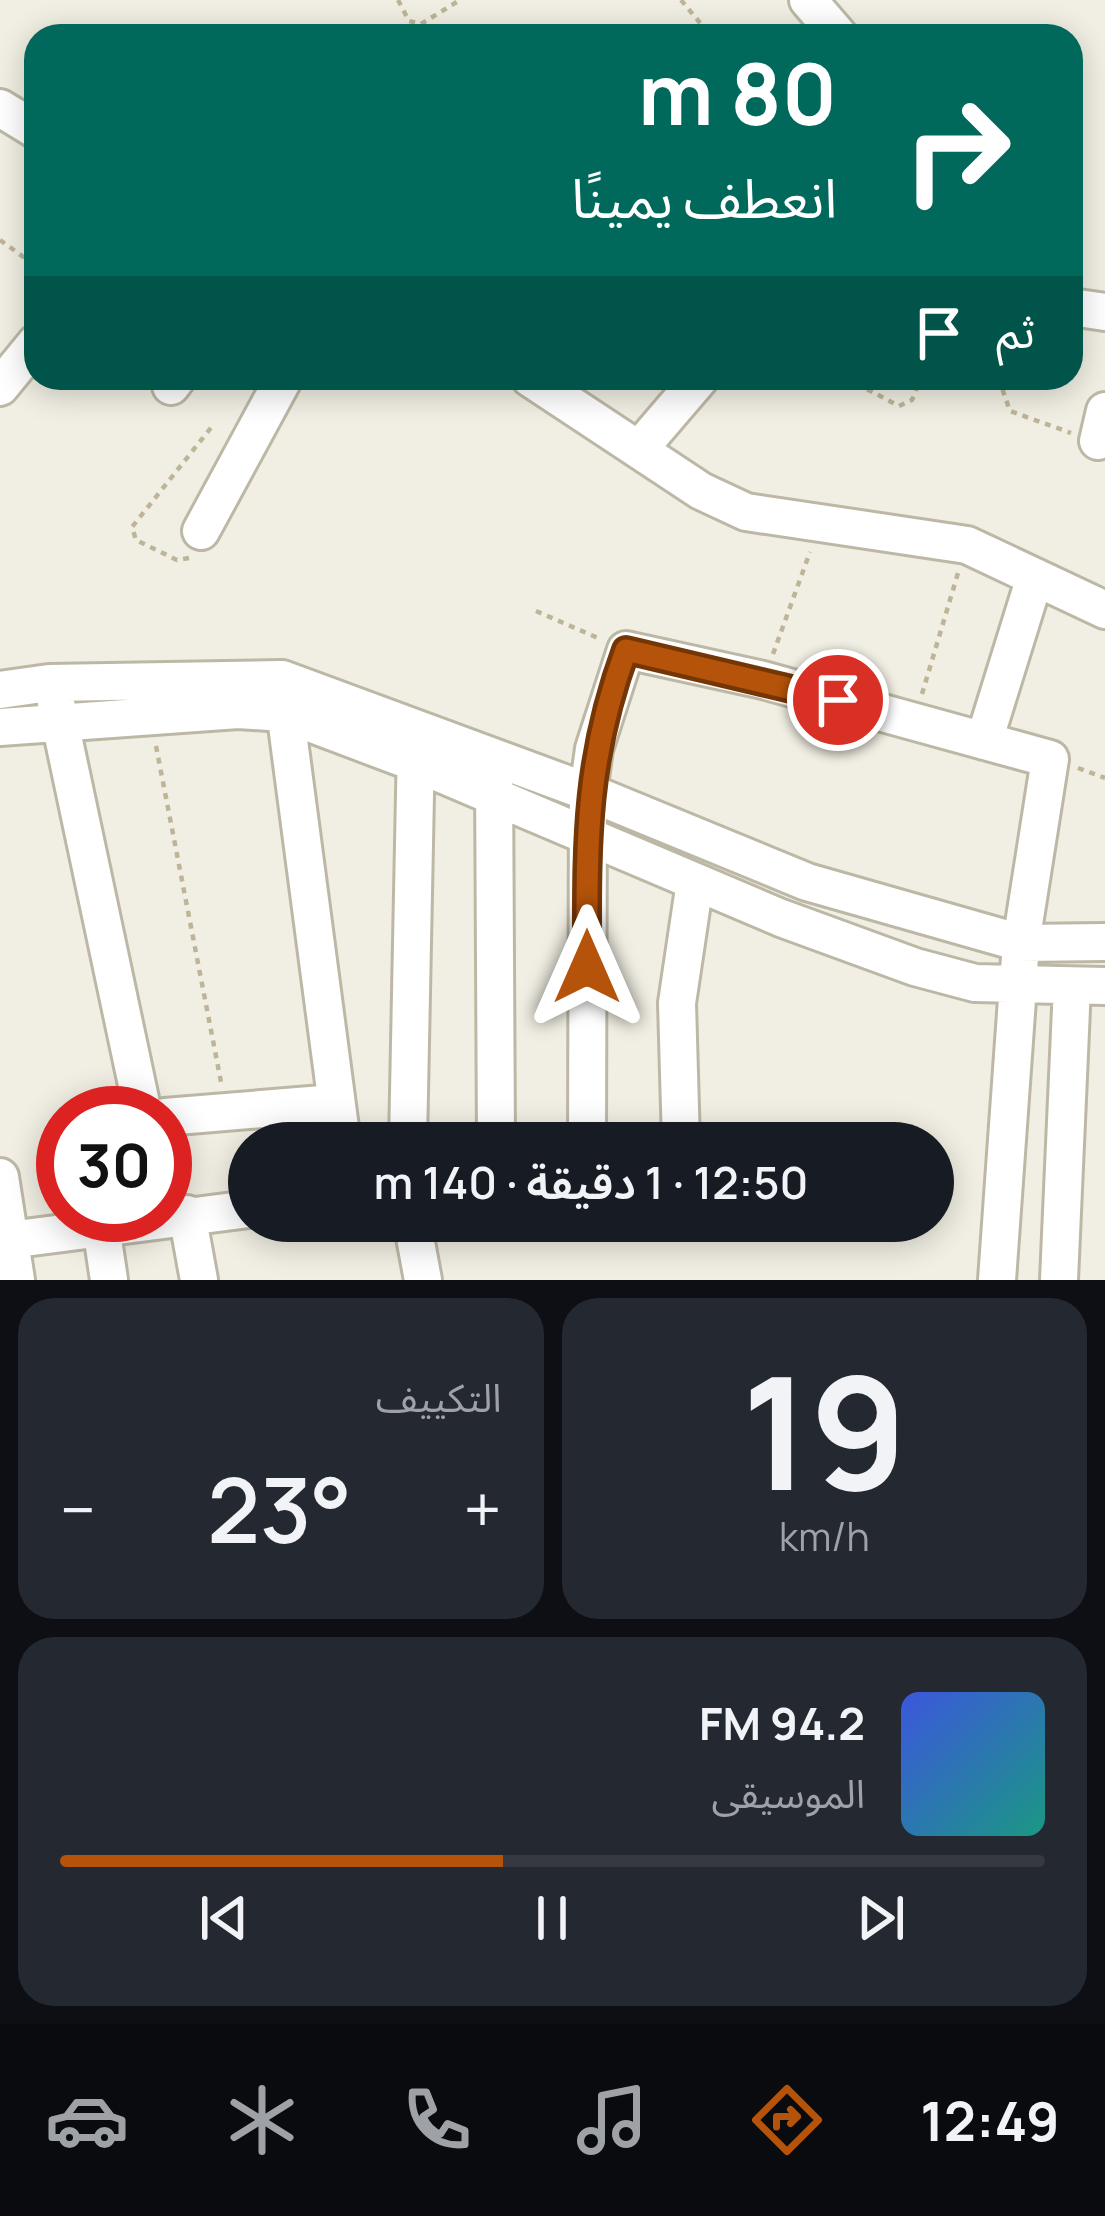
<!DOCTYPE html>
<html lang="ar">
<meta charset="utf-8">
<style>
:root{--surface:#171b24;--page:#242831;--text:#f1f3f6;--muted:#9ea1a6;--line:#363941;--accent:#b45309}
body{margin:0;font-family:Manrope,"Noto Sans Arabic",sans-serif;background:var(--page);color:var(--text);direction:rtl;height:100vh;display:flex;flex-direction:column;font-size:45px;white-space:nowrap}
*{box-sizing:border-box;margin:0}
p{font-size:39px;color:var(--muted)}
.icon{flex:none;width:66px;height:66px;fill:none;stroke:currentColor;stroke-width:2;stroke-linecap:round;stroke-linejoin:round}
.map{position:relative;height:1280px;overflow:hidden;direction:ltr}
.details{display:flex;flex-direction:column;gap:18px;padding:18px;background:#0d0f14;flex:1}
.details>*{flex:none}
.hud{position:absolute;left:24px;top:24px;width:1059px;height:366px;border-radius:36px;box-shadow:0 6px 30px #0003;direction:rtl;background:#00695c;color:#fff;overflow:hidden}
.speed{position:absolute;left:36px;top:1086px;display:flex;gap:24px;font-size:60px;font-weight:700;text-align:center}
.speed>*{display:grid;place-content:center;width:156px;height:156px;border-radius:50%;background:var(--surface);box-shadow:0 6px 30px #0003;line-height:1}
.speed .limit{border:18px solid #d22;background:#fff;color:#111}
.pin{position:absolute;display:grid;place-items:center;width:102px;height:102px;color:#fff;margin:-51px;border:6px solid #fff;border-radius:50%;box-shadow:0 3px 12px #0007}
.me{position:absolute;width:132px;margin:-66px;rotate:0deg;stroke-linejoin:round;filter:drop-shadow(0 0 9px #0008)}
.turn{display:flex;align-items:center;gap:42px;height:252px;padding:0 48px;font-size:54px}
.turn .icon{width:156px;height:156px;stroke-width:2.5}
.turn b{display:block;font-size:84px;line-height:102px}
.then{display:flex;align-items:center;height:114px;padding:0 48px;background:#0003;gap:24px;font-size:45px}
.big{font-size:90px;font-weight:600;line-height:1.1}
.details .widget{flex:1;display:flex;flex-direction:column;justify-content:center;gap:18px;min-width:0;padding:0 42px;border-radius:36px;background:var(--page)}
.details .dial{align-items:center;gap:0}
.dial b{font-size:156px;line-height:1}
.song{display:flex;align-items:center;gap:36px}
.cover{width:144px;height:144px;border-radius:18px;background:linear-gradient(135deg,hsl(230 70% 55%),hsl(170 70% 35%))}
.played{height:12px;border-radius:6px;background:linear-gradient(90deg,var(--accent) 45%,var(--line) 45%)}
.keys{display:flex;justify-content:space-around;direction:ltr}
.heat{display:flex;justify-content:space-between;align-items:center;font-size:66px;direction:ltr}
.details .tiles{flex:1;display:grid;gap:18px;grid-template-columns:1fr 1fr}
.widget:last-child{grid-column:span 2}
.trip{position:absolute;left:228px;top:1122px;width:726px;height:120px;border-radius:60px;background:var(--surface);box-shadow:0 6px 30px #0003;font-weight:600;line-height:120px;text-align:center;direction:rtl}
.dock{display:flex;height:192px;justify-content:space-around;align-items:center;background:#090b0e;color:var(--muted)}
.dock .icon{width:84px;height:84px}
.dock .on{color:var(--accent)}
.dock b{font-size:54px;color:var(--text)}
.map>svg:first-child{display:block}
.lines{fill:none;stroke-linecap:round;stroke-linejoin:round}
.minor-casing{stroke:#bdb8a6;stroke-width:42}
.path{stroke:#beb598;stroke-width:4.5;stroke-dasharray:6 6;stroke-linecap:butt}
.minor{stroke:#fff;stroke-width:36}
.route-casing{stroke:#753606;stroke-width:30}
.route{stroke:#b45309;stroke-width:21}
</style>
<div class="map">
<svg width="1105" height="1280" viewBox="0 0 1105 1280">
<rect width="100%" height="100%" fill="#f1efe3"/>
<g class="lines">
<g class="minor-casing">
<path id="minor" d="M 808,0 L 839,36
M 0,108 L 36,130
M 1071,307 L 1105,312
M 530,378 L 701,491 L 746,512 L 967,545 L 1105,610
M 171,386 L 177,378
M 0,387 L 36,343
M 1098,441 L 1105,411
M 640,448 L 700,378
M 201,531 L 284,378
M 0,690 L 49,683 L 282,679 L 588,792 L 807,882 L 1021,943 L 1105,942
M 283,695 L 342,1143
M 56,703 L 143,1113
M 0,727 L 238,710 L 283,713 L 413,762 L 781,918 L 915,967 L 975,983 L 1105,986
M 984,741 L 1035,577
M 494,774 L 496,1143
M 165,1117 L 335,1103
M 408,1143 L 416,744
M 587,1143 L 588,792 L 594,749 L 626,650 L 763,680 L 1050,759 L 1021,943 L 997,1280
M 681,1143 L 677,1003 L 695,882
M 0,1177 L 16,1280
M 187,1214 L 199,1280
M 412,1221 L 423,1280
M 101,1226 L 109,1280
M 9,1240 L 249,1209
M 1059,1280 L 1072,986"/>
</g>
<path class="path" d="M 398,0 L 409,21 L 421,24 L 460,0
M 681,0 L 711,36
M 0,240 L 36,266
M 846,378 L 899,406 L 912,400 L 921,378
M 1007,378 L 1003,391 L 1010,411 L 1071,433
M 189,558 L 177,560 L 136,540 L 132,527 L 214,424
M 536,611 L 598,638
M 773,654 L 810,552
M 922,694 L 958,573
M 156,746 L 221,1082
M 1078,768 L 1105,778"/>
<use href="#minor" class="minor"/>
</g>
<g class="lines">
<g class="route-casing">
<path id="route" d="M 587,967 C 587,847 584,764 626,650 L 838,700"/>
</g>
<use href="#route" class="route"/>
</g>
</svg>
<div class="speed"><div class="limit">30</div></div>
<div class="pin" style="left:838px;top:700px;background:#d93025"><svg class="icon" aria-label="arrive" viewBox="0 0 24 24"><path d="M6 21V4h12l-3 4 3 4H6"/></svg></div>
<svg class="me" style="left:587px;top:967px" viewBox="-20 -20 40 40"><path d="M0-17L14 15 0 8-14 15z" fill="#b45309" stroke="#fff" stroke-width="4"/></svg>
<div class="trip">12:50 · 1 دقيقة · 140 m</div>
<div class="hud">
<div class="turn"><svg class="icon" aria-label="right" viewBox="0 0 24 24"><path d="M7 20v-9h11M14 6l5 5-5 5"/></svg><div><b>80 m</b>انعطف يمينًا</div></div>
<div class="then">ثم<svg class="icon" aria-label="arrive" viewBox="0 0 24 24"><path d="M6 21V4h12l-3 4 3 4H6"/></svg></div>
</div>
</div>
<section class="details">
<div class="tiles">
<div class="widget dial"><b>19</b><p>km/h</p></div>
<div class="widget"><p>التكييف</p>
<div class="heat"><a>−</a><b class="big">23°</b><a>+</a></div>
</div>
<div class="widget">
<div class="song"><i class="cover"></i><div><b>94.2 FM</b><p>الموسيقى</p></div></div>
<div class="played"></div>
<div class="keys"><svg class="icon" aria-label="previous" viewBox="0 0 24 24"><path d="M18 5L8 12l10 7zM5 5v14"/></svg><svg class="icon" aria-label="pause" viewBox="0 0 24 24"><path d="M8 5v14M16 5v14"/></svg><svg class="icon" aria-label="next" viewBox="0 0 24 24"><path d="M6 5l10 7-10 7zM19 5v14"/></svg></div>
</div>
</div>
</section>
<nav class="dock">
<b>12:49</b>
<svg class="icon on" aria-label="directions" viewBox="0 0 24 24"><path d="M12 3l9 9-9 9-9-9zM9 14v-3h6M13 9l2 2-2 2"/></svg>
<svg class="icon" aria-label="music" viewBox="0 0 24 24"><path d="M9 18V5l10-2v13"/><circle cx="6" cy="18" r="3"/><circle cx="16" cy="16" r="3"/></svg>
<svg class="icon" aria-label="phone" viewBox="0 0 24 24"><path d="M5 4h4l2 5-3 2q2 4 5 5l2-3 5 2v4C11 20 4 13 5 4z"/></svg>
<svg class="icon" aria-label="climate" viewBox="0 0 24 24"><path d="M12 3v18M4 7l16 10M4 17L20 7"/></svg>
<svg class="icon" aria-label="car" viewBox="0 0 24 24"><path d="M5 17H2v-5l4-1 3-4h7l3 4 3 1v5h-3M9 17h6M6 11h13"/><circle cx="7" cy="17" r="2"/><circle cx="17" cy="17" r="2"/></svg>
</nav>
